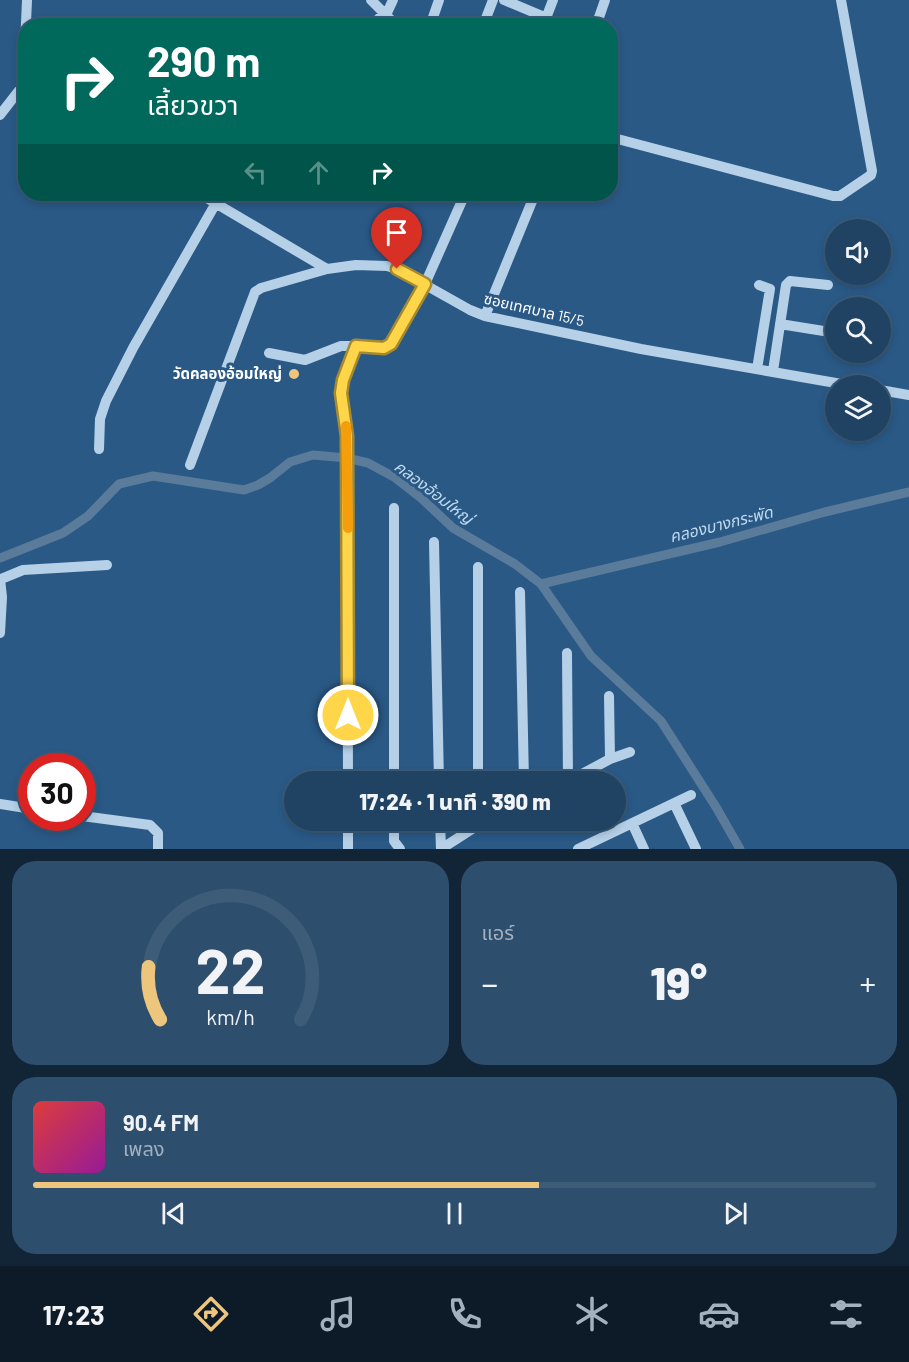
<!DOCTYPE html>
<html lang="th">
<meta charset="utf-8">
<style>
:root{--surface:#204364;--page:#2d4e6d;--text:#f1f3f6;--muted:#a2b0bf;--line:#3d5c78;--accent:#eec57d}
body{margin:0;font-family:Barlow,"Noto Sans Thai",sans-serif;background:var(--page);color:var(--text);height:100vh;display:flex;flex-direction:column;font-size:22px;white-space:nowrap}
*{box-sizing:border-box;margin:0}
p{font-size:20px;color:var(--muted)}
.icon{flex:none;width:33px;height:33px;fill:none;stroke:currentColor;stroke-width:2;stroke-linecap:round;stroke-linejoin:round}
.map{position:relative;height:849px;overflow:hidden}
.sheet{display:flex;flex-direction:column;gap:12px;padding:12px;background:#122537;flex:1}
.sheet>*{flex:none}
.top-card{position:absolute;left:18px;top:18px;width:600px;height:183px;border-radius:24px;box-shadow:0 3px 9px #0003,0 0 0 2px var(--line);background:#00695c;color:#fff;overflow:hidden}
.buttons{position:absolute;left:825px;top:219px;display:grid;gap:12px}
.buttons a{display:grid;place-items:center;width:66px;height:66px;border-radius:50%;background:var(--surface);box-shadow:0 3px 9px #0003,0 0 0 2px var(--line);font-size:30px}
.speed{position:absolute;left:18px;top:753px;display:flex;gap:12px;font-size:30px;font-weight:700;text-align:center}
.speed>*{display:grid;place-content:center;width:78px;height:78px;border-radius:50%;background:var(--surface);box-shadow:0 3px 9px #0003,0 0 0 2px var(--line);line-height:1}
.speed .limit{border:9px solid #d22;background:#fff;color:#111}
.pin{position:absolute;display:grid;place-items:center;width:51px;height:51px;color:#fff;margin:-62px -26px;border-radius:50% 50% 50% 0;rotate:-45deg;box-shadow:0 0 6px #0007}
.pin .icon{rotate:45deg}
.me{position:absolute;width:66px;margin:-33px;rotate:0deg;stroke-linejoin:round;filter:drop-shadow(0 0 4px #0008)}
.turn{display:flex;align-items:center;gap:21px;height:126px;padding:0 30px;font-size:27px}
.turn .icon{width:78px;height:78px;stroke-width:2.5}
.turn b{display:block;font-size:42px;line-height:51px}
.lanes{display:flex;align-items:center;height:57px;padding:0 30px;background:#0003;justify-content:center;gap:30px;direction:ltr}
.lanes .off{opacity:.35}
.big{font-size:45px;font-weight:800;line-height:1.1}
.sheet .tile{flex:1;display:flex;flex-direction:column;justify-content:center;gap:9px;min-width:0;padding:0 21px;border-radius:24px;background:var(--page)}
.sheet .dial{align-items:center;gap:0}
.dial svg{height:156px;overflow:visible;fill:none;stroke:var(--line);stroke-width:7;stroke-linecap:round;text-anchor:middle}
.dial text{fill:var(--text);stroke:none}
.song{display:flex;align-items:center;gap:18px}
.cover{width:72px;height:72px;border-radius:9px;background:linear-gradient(135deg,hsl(0 70% 55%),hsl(300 70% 35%))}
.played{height:6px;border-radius:3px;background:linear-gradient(90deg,var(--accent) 60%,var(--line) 60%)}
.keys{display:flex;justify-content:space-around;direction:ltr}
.heat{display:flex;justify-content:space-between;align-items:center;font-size:33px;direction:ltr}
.sheet .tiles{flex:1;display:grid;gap:12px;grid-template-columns:1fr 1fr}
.tile:last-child{grid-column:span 2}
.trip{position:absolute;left:284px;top:771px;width:342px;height:60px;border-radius:30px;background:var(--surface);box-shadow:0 3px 9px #0003,0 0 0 2px var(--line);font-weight:800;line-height:60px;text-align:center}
.menu{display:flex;height:96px;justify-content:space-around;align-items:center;background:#0d1b28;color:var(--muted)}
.menu .icon{width:42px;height:42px}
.menu .active{color:var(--accent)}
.menu b{font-size:27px;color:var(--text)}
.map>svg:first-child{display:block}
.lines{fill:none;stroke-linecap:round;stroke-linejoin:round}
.canal{stroke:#5b7b9a;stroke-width:9}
.minor{stroke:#b5d0e7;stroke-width:10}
.route-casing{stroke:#a68a30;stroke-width:15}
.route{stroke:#ffd54a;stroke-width:10}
.slow{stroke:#f59e0b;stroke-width:10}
.poi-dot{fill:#eec57d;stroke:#2a5986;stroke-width:2}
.labels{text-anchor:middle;stroke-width:6;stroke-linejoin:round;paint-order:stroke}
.street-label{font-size:15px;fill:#fff;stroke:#2a5986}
.poi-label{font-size:15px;font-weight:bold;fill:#fff;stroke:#2a5986;text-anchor:end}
.water-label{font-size:16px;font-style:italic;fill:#c1d9ef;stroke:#2a5986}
</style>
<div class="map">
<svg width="909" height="849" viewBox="0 0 909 849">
<rect width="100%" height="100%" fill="#2a5986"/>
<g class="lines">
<path class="canal" d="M 0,558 L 63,533 L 88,516 L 119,484 L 153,476 L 244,490 L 258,485 L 270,478 L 290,462 L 313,455 L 347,458 L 368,463 L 394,477 L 421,498 L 453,528 L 515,564 L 541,584 L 591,656 L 661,721 L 716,807 L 740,849
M 541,584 L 720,542 L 825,512 L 909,492"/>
<path class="minor" d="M 371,0 L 393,22
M 504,0 L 566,26
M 386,15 L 393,0
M 372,26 L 384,13
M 430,26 L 439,0
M 483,26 L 493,0
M 543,26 L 553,0
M 596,26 L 605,0
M 21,88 L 24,68 L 27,0
M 0,115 L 21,88
M 610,137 L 833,196 L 840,196 L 871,175 L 872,171 L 841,0
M 200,194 L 327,269
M 485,316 L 535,194
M 780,324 L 836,333
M 269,353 L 305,360 L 341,346 L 356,346
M 757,369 L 770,289 L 759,285
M 773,371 L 786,285 L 790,281 L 828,285
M 880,390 L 909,395
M 99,449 L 100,419 L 106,401 L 133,348 L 216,203
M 190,465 L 255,292 L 261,288 L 327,269 L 356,265 L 387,266 L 397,269 L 470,310 L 485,316 L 641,349 L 853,386
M 434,542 L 439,782
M 478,567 L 478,782
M 0,579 L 2,597 L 0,633
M 1,579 L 23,570 L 107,565
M 520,592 L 524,782
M 567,653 L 568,781
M 610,759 L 630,752
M 348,782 L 347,436 L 341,393 L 343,380 L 356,346 L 384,348 L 391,344 L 425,284 L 465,194
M 394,782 L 394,508
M 567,782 L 610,759 L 609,696
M 674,803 L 696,849
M 0,804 L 32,809
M 82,816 L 150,825 L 158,833 L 158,849
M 394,820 L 394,841 L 400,849
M 440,820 L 441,849
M 632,823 L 644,849
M 348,849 L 348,820
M 441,849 L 486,820
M 578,849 L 691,795"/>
</g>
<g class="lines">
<g class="route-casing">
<path id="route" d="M 348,715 L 347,436 L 341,393 L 343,380 L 356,346 L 384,348 L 391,344 L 425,284 L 397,269"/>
</g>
<use href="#route" class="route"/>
<path class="slow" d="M 346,426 L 348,528"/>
</g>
<circle class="poi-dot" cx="294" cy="374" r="6"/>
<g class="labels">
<g class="street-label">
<text transform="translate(534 310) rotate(13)" y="5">ซอยเทศบาล 15/5</text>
</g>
<g class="poi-label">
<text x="282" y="379">วัดคลองอ้อมใหญ่</text>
</g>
<g class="water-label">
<text transform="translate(434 492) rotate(37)" y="6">คลองอ้อมใหญ่</text>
<text transform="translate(721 524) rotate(-14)" y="6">คลองบางกระพัด</text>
</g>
</g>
</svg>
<div class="buttons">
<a><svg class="icon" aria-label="sound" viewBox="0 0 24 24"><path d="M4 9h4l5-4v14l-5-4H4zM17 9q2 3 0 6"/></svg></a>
<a><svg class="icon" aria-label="search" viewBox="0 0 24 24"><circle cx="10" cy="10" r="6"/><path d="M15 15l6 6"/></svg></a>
<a><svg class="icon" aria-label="layers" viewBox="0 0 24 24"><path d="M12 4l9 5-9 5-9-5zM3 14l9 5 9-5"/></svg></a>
</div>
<div class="speed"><div class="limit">30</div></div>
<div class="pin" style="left:397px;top:269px;background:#d93025"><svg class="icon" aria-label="arrive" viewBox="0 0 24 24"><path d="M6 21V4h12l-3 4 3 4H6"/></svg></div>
<svg class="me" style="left:348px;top:715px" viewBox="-20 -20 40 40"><circle r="17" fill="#ffd54a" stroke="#fff" stroke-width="3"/><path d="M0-11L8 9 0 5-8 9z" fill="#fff"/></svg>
<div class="trip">17:24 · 1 นาที · 390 m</div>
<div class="top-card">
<div class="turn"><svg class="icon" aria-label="right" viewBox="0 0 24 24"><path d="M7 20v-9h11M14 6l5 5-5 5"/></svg><div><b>290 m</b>เลี้ยวขวา</div></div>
<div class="lanes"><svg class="icon off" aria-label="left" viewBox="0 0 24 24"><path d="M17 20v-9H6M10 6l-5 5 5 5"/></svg><svg class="icon off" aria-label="ahead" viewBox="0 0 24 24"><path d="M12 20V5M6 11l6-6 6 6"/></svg><svg class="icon" aria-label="right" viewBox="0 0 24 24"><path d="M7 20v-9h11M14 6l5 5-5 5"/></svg></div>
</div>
</div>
<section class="sheet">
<div class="tiles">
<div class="tile dial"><svg viewBox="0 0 100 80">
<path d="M14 69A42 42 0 1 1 86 69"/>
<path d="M14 69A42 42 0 0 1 8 42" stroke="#eec57d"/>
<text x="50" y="56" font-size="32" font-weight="700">22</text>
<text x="50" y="72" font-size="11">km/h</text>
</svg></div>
<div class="tile"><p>แอร์</p>
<div class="heat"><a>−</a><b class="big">19°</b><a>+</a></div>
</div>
<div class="tile">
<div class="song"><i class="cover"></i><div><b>90.4 FM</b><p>เพลง</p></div></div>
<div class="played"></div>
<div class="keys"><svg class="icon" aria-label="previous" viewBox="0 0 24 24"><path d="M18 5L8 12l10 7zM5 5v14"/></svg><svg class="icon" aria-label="pause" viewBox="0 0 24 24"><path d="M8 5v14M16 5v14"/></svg><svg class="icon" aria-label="next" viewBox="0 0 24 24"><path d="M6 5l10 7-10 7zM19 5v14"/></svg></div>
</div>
</div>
</section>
<nav class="menu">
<b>17:23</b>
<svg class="icon active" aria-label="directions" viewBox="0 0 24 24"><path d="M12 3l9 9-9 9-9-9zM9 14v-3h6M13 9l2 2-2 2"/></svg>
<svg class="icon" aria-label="music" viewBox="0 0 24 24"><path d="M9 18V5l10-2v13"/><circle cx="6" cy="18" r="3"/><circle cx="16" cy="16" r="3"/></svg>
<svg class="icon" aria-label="phone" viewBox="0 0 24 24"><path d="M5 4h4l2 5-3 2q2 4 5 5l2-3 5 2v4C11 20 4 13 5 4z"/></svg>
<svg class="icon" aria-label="climate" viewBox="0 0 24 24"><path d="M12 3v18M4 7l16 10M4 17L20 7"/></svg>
<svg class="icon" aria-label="car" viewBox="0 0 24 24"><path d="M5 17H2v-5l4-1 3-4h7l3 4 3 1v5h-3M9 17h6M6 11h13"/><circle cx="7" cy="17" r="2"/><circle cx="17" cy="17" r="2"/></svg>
<svg class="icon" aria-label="filters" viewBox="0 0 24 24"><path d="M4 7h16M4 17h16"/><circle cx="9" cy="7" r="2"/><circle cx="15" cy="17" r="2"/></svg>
</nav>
